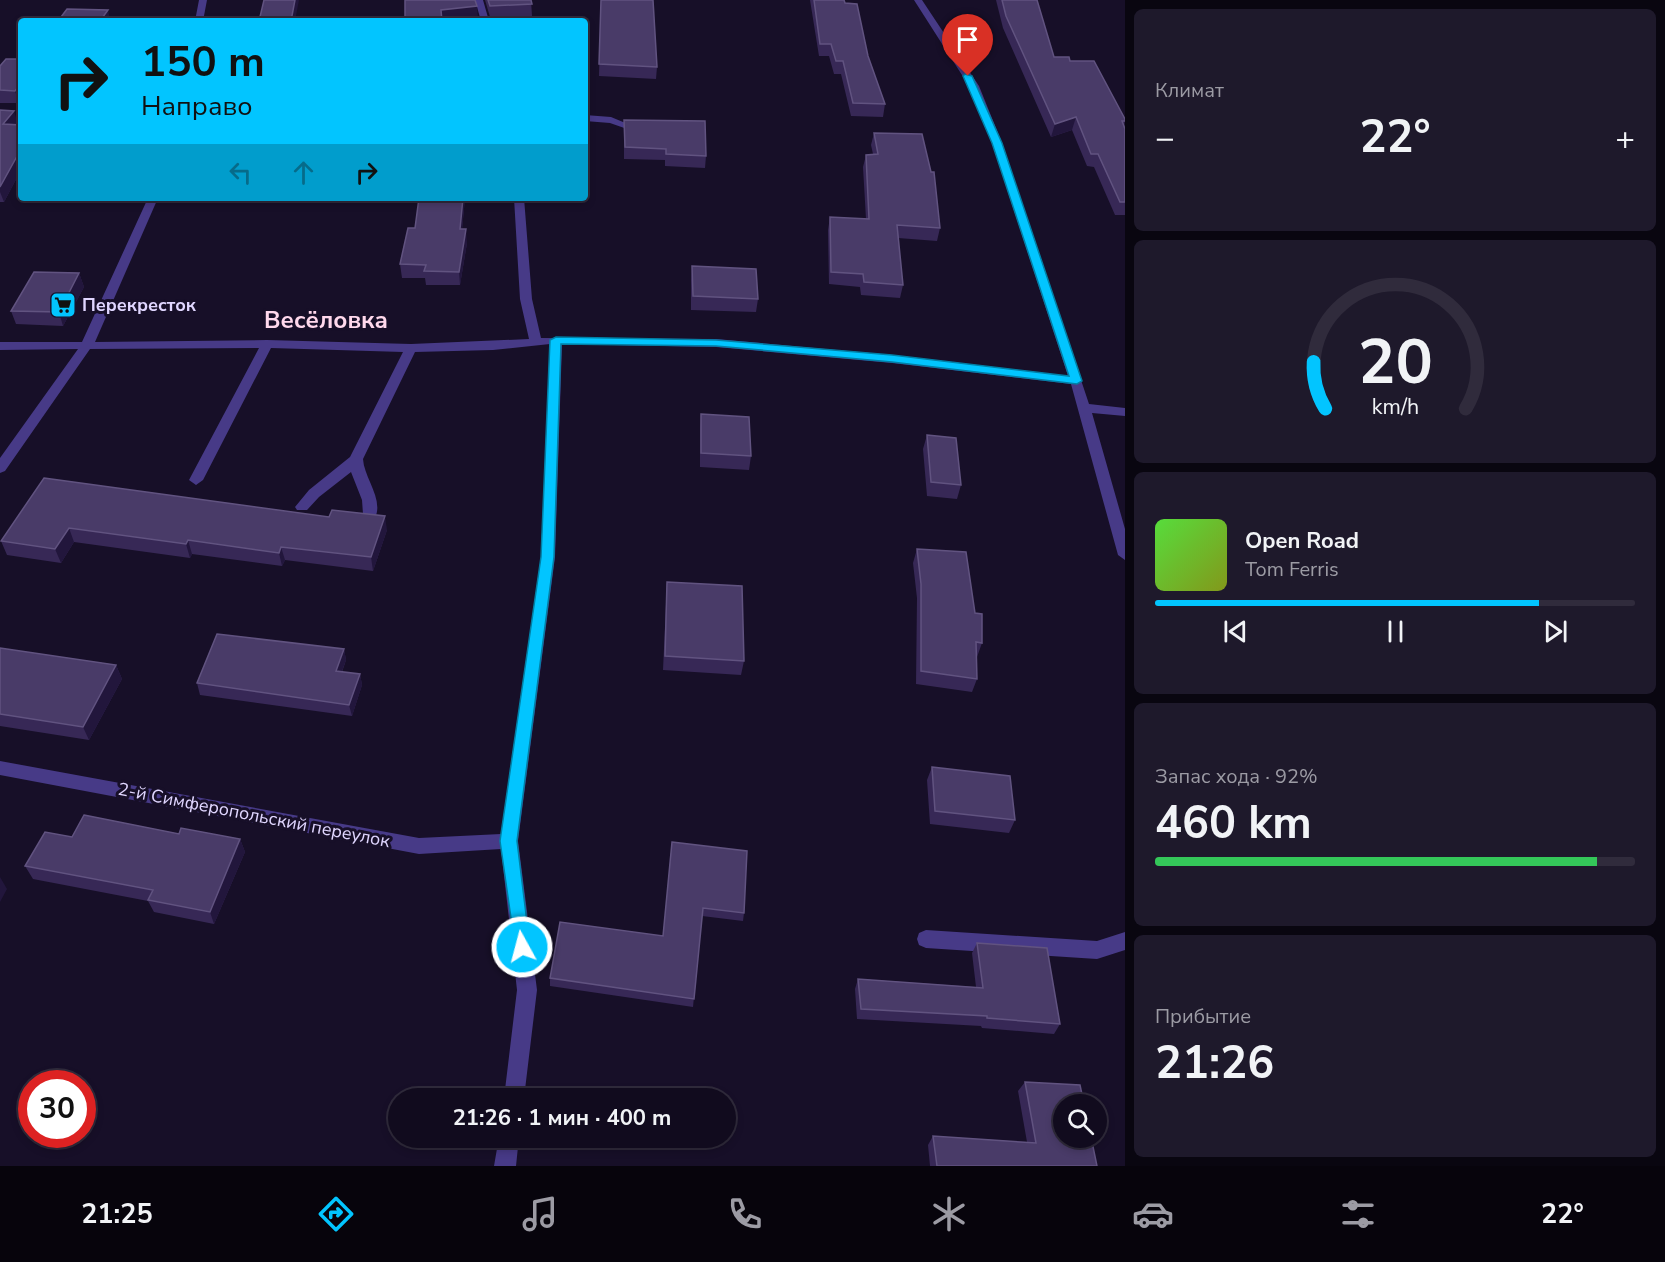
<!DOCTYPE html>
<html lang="ru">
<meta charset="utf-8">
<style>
:root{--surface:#110b1e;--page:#1e192b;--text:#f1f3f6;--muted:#9c9ba4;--line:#302b3c;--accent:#02c5ff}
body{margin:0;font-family:"Nunito Sans",sans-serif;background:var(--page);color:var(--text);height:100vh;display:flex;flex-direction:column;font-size:22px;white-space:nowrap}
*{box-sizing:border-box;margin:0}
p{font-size:20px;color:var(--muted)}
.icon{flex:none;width:33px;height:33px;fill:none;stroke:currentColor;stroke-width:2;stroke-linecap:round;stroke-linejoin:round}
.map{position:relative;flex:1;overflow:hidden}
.details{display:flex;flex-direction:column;gap:9px;padding:9px;background:#090610;width:540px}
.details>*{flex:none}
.top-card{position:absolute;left:18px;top:18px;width:570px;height:183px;border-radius:6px;box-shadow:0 3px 9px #0003,0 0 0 2px var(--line);background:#02c5ff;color:#111;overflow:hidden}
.fabs{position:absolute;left:1053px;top:1094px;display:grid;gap:12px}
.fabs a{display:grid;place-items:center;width:54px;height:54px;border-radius:50%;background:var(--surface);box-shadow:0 3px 9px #0003,0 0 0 2px var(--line);font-size:30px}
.speed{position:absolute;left:18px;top:1070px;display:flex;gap:12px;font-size:30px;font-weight:700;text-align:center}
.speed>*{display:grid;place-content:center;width:78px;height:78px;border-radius:50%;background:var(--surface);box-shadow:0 3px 9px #0003,0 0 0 2px var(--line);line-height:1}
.speed .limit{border:9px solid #d22;background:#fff;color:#111}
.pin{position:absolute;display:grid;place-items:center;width:51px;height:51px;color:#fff;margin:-62px -26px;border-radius:50% 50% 50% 0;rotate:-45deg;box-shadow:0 0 6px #0007}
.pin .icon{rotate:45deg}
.me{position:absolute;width:66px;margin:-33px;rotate:353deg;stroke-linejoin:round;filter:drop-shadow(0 0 4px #0008)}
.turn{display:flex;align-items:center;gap:21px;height:126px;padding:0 24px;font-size:27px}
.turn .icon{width:78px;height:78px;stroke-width:2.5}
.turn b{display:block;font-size:42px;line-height:51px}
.lanes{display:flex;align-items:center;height:57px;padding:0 24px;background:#0003;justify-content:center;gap:30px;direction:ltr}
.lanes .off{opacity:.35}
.big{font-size:45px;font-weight:700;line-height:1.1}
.details .tile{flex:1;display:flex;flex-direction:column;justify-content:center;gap:9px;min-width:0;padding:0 21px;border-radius:9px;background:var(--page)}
.details .dial{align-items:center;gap:0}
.dial svg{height:156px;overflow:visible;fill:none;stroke:var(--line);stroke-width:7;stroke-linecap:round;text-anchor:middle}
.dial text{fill:var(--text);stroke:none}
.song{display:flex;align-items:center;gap:18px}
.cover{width:72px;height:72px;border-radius:9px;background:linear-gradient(135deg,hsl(110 70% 55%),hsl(70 70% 35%))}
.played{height:6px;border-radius:3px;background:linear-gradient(90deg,var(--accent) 80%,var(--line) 80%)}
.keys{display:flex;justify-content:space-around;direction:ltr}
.heat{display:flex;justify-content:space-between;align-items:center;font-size:33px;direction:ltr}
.charge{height:9px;border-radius:4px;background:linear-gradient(90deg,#34c759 92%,var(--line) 0)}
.trip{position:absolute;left:388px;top:1088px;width:348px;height:60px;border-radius:30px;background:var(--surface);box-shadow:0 3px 9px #0003,0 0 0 2px var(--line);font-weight:700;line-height:60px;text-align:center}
.menu{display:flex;height:96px;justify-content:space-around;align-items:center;background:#07040c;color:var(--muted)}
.menu .icon{width:42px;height:42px}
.menu .selected{color:var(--accent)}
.menu b{font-size:27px;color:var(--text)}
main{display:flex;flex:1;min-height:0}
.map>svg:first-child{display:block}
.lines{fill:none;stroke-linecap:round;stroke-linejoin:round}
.minor{fill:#473a87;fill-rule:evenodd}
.wall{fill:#372856}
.shaded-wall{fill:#22163c}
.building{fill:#493b68;stroke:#615380;stroke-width:1.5}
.route{fill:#02c5ff;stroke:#0180a6;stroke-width:1.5}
.labels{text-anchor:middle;stroke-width:6;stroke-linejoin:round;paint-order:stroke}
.poi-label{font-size:18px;font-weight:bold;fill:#e0d6ff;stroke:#170f28;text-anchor:start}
.street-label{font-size:18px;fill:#e0d6ff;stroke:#170f28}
.district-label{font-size:24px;font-weight:bold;fill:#ffd8ec;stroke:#170f28}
</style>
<main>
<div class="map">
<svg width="1125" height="1166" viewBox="0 0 1125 1166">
<rect width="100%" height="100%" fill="#170f28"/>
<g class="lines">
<path class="minor" d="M 199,0 L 207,0 L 203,21 L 195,21 Z
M 475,0 L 483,0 L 489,21 L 481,21 Z
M 914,0 L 922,0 L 979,86 L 1002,143 L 1089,404 L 1125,408 L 1125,416 L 1092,413 L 1125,529 L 1125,560 L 1118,555 L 1071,384 L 892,363 L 716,347 L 562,344 L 555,557 L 518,841 L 537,990 L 524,1098 L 504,1098 L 517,990 L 501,849 L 419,854 L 0,775 L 0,761 L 419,838 L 501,834 L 541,557 L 550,344 L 493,350 L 415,352 L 363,459 C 364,478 384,499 375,518 L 370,519 L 363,514 L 362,500 L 351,472 L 319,497 L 307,510 L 297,510 L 295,507 L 309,490 L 350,457 L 403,352 L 271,348 L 203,480 L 196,485 L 189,480 L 259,348 L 90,349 L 5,471 L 0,473 L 0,458 L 78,349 L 0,350 L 0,342 L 82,342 L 148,198 L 158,198 L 95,342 L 267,340 L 411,344 L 529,339 L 520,299 L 514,198 L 524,198 L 532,299 L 541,338 L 716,339 L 892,355 L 1068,376 L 992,143 L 969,86 Z
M 585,115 L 611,117 L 635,127 L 630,130 L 610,123 L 585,121 Z
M 926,930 L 1097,941 L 1125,932 L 1125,950 L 1097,959 L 926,948 L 919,945 L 917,939 L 919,933 Z
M 499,1137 L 519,1137 L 516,1166 L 494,1166 Z"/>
</g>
<path class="wall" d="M 485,0 L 531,0 L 532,16 L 490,17 Z
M 601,0 L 657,67 L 656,79 L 599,76 Z
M 810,0 L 844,0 L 868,56 L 885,104 L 883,117 L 851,116 L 841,74 L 834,74 L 829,56 L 819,56 Z
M 996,0 L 1037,0 L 1054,57 L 1070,61 L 1125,119 L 1124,127 L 1125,129 L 1125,215 L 1115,215 L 1094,167 L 1087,166 L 1072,130 L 1051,137 L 1003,28 Z
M 6,59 L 19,103 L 0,103 L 0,66 Z
M 0,110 L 18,124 L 18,125 L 21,125 L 21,170 L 4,202 L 0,202 Z
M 624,120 L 706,156 L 705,168 L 665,166 L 665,160 L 624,159 Z
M 874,133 L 940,228 L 937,241 L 898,238 L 903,285 L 900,298 L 861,295 L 860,287 L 829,284 L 828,230 L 830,217 L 866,219 L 863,167 L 866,155 L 873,154 L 871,145 Z
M 250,198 L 291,198 L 290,200 L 251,201 Z
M 419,198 L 465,198 L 462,229 L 467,243 L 460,285 L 426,285 L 425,278 L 402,278 L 400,264 L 415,228 Z
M 692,266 L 758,299 L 756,312 L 691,310 L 691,280 Z
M 79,273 L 84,287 L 63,326 L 16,324 L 11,311 Z
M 701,414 L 751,456 L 749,470 L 700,467 L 700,428 Z
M 927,435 L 961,485 L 957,499 L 927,496 L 923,449 Z
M 44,478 L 387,530 L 373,571 L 285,560 L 282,566 L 192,554 L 190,558 L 74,542 L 61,563 L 7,555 L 1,541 Z
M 917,549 L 982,643 L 977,657 L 976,657 L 977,679 L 972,692 L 916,684 L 917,598 L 913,563 Z
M 667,582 L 744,661 L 741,675 L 663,670 Z
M 0,648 L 116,665 L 122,679 L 89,740 L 0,726 Z
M 344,649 L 346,660 L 342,672 L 360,674 L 362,685 L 352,716 L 200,695 L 197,683 Z
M 932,767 L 1015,820 L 1009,833 L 930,824 L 927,780 Z
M 179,834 L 240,839 L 245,852 L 214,924 L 154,912 L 148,901 L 33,879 L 25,866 L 72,837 Z
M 672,842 L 744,913 L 743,921 L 702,916 L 693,1007 L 550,986 L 550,978 L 663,936 Z
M 977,943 L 1060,1024 L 1054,1034 L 982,1028 L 981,1026 L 857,1019 L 855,989 L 858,979 L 976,987 L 972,953 Z
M 1025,1082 L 1097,1166 L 930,1166 L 928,1145 L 933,1136 L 1027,1142 L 1018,1091 Z"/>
<path class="shaded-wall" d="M 295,0 L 299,0 L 295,21 L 291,21 Z
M 477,6 L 478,18 L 442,21 L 441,10 Z
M 108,10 L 110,19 L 109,21 L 100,21 Z
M 21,83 L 21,101 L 19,103 L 15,91 Z
M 14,111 L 18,124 L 7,137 L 3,124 Z
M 1076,117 L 1072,130 L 1051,137 L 1055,124 Z
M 21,149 L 21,170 L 4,202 L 0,192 L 0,187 Z
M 463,198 L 465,198 L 461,243 L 460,229 Z
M 466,229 L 467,243 L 460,285 L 459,272 Z
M 79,273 L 84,287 L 63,326 L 59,312 Z
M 385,516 L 387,530 L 373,571 L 371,557 Z
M 69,528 L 74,542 L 61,563 L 55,549 Z
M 188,540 L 192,554 L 190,558 L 186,544 Z
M 281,547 L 285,560 L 282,566 L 279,553 Z
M 344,649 L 346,660 L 338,682 L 336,671 Z
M 116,665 L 122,679 L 89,740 L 83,727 Z
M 360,674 L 362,685 L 352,716 L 349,705 Z
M 240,839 L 245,852 L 214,924 L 210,912 Z
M 0,877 L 7,889 L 0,902 Z"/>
<path class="building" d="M 264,0 L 295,0 L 291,21 L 259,21 Z
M 405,0 L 475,0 L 477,6 L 441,10 L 442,21 L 405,21 Z
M 488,0 L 531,0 L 532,4 L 490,6 Z
M 601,0 L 653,0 L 657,67 L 599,64 Z
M 814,0 L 844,0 L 845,3 L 857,4 L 868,56 L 885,104 L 853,103 L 843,61 L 836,61 L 831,44 L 820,44 Z
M 1002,0 L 1037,0 L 1054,57 L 1069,57 L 1070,61 L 1094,61 L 1125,119 L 1125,121 L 1122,121 L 1125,129 L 1125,202 L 1120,202 L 1098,154 L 1091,154 L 1076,117 L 1055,124 L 1006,16 Z
M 67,9 L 108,10 L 100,21 L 58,21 Z
M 6,59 L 21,59 L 21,83 L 15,91 L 0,90 L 0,66 Z
M 0,110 L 14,111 L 3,124 L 21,125 L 21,149 L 0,187 Z
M 624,120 L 705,121 L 706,156 L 666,154 L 666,149 L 625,147 Z
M 874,133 L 922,134 L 931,172 L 934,172 L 940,228 L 897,225 L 903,285 L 864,282 L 863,274 L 831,272 L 830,217 L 869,219 L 866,155 L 878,154 Z
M 419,198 L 463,198 L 460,229 L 466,229 L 459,272 L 424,271 L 426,265 L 400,264 L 408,228 L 415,228 Z
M 692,266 L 756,269 L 758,299 L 693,296 Z
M 34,272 L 79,273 L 59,312 L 11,311 Z
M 701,414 L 749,417 L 751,456 L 701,453 Z
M 927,435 L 956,438 L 961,485 L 931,482 Z
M 44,478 L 329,517 L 332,510 L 385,516 L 371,557 L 281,547 L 279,553 L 188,540 L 186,544 L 69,528 L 55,549 L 1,541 Z
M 917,549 L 966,552 L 975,613 L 982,614 L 982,643 L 976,642 L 977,679 L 921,671 L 921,584 Z
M 667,582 L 742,586 L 744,661 L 665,656 Z
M 217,634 L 344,649 L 336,671 L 360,674 L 349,705 L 197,683 Z
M 0,648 L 116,665 L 83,727 L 0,714 Z
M 932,767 L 1010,776 L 1015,820 L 935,811 Z
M 84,815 L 179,834 L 181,828 L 240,839 L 210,912 L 148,900 L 153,890 L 25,866 L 45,832 L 72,837 Z
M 672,842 L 747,851 L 744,913 L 703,908 L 694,999 L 550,978 L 560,922 L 663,936 Z
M 977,943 L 1047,948 L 1060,1024 L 987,1018 L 987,1016 L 861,1009 L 858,979 L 983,988 Z
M 1025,1082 L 1080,1085 L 1084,1104 L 1064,1104 L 1064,1137 L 1091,1137 L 1097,1166 L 937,1166 L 933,1136 L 1036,1143 Z"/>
<path class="route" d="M 965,74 L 972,76 L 1002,143 L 1082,381 L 1077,384 L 892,362 L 716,346 L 561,344 L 554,557 L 517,841 L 530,947 L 528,953 L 522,955 L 516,953 L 500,841 L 541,557 L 550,340 L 556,337 L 716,340 L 892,355 L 1069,376 L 992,143 L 963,76 Z"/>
<defs>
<g id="supermarket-square" transform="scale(1.35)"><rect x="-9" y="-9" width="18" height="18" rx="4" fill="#02c5ff" stroke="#170f28"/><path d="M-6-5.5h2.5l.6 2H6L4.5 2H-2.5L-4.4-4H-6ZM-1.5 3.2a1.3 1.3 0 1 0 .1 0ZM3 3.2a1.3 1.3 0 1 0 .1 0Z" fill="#111"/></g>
</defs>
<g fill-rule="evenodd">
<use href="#supermarket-square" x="63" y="305"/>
</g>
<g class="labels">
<g class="poi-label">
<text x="82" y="311">Перекресток</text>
</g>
<g class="street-label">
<text transform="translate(254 815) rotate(11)" y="6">2-й Симферопольский переулок</text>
</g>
<g class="district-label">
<text x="326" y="328">Весёловка</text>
</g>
</g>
</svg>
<div class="fabs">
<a><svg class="icon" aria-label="search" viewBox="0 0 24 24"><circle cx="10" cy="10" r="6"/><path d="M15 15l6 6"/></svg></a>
</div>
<div class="speed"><div class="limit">30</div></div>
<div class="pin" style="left:968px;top:76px;background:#d93025"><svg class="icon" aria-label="arrive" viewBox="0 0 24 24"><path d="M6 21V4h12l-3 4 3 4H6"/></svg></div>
<svg class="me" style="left:522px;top:947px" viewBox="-20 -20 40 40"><circle r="17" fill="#02c5ff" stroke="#fff" stroke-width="3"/><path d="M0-11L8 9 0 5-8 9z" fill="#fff"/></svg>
<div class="trip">21:26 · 1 мин · 400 m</div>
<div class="top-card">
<div class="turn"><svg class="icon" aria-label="right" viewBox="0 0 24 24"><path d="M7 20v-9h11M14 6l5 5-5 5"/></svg><div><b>150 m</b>Направо</div></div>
<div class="lanes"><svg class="icon off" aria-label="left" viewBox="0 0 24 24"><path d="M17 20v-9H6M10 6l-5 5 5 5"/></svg><svg class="icon off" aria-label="ahead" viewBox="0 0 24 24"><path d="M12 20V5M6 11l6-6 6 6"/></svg><svg class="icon" aria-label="right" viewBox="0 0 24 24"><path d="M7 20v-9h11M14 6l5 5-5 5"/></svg></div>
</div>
</div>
<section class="details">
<div class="tile"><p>Климат</p>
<div class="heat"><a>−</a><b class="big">22°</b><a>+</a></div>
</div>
<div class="tile dial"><svg viewBox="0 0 100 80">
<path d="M14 69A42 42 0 1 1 86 69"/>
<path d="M14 69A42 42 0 0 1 8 45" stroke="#02c5ff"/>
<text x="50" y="56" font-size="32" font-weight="700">20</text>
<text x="50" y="72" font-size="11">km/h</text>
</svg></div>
<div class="tile">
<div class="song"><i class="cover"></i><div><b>Open Road</b><p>Tom Ferris</p></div></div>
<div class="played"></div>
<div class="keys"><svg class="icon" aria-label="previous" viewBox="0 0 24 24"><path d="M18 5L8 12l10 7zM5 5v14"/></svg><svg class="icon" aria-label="pause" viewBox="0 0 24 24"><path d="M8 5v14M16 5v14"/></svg><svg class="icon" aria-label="next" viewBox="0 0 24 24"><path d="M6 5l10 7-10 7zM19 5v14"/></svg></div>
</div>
<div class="tile"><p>Запас хода · 92%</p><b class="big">460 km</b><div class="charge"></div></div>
<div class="tile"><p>Прибытие</p><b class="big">21:26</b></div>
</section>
</main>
<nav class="menu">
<b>21:25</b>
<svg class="icon selected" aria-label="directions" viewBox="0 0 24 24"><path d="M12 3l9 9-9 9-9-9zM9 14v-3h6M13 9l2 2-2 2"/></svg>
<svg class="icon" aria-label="music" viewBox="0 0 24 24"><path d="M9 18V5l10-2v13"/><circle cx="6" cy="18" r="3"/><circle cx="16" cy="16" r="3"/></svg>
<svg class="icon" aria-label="phone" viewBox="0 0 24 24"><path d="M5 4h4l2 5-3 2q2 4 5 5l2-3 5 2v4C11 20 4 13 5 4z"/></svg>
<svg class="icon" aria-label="climate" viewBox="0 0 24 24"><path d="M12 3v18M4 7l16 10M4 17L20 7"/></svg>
<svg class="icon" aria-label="car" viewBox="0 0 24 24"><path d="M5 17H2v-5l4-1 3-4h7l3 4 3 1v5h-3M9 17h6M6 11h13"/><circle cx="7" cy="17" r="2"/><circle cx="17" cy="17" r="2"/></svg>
<svg class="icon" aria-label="filters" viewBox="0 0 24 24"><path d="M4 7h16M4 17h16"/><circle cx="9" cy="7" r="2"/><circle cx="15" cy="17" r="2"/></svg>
<b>22°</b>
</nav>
